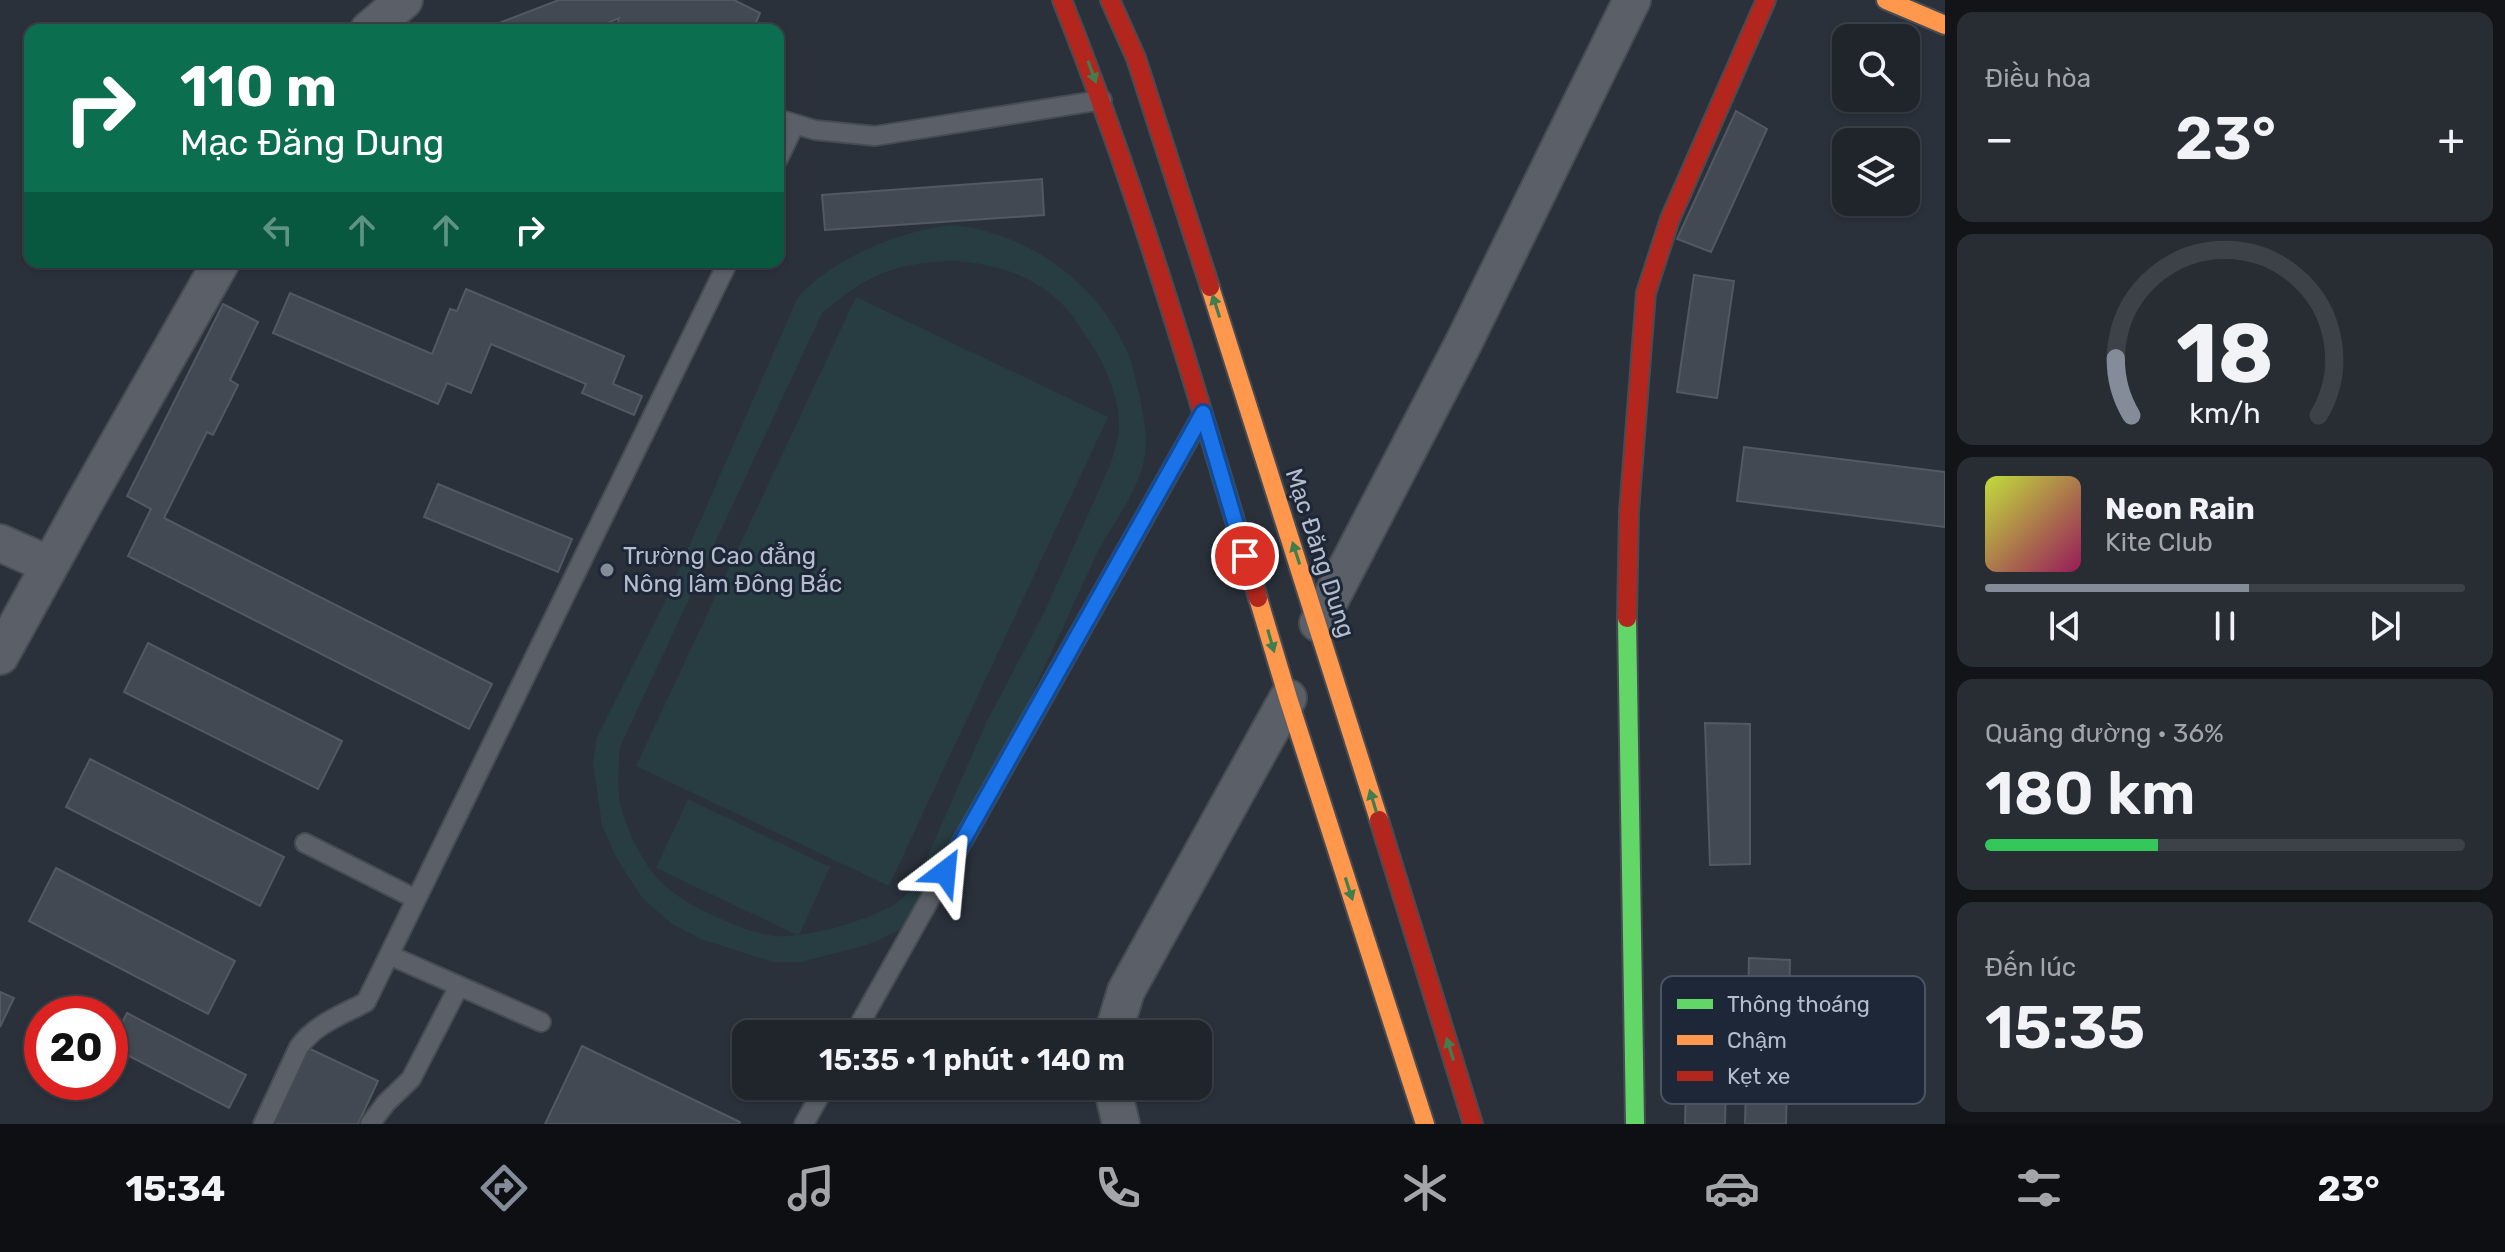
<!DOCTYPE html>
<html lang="vi">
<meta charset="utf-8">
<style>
:root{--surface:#20252c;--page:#282d34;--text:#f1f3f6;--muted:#a2a5a9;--line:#3d4248;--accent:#848c99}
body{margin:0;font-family:Rubik,sans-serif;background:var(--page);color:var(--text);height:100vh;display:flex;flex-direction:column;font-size:30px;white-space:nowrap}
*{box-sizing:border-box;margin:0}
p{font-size:26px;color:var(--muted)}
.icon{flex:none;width:44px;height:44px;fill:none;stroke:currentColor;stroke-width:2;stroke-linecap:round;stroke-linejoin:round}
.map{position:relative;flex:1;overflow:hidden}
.details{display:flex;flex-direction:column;gap:12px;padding:12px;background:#121418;width:560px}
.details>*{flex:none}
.hud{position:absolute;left:24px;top:24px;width:760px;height:244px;border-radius:16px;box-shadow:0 2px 6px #0004,0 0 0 2px var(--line);background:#0b6e4f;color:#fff;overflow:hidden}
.buttons{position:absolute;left:1832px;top:24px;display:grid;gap:16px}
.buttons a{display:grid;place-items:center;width:88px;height:88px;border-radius:16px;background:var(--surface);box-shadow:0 2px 6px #0004,0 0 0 2px var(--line);font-size:40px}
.speed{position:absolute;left:24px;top:996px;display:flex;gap:16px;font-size:40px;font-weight:700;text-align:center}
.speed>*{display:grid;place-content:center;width:104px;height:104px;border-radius:50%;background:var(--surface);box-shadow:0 2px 6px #0004,0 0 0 2px var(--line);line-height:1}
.speed .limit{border:12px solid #d22;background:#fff;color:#111}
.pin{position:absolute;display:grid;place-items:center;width:68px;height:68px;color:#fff;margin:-34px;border:4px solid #fff;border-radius:50%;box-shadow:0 2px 8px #0007}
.me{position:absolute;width:88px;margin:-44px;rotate:29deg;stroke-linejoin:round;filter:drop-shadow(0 0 6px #0008)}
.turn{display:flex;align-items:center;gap:28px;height:168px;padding:0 24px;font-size:36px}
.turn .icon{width:104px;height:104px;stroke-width:2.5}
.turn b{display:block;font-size:56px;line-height:68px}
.lanes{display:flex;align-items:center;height:76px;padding:0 24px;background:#0003;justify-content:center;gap:40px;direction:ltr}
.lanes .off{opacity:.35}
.big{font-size:60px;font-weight:600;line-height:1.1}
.details .card{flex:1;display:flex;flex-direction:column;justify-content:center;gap:12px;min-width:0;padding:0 28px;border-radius:16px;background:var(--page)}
.details .dial{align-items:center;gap:0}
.dial svg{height:208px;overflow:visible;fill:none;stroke:var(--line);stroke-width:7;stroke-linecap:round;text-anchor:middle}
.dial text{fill:var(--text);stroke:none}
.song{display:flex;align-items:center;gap:24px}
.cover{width:96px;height:96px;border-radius:12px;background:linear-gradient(135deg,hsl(70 70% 55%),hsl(330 70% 35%))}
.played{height:8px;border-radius:4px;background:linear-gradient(90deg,var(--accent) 55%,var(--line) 55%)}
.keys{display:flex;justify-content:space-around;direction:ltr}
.heat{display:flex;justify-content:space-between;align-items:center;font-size:44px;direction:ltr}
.charge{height:12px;border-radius:6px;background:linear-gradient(90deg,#34c759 36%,var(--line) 0)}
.trip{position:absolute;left:732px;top:1020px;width:480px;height:80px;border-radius:16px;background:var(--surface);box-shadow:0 2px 6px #0004,0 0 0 2px var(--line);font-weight:600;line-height:80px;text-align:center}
.tabs{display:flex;height:128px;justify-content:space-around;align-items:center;background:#0d0f12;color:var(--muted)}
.tabs .icon{width:56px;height:56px}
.tabs .selected{color:var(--accent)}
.tabs b{font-size:36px;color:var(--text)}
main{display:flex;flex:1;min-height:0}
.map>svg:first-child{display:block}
.green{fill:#273d42;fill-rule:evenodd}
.building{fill:#434952;stroke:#525963;stroke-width:2}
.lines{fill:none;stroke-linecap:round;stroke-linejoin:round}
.lane-casing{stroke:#474c53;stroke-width:22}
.street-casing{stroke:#474c53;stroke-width:40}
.fast-casing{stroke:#474c53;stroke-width:22}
.slow-casing{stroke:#474c53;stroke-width:22}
.jam-casing{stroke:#474c53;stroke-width:22}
.lane{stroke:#5b6068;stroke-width:18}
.street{stroke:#5b6068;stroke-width:36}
.fast{stroke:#63d668;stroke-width:18}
.slow{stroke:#ff974d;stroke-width:18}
.jam{stroke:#b3261e;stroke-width:18}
.oneway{fill:#407e50}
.route-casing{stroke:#114b97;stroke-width:20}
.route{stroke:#1a73e8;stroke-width:14}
.poi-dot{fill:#848c99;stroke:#1d2737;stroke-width:3}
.labels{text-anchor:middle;stroke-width:6;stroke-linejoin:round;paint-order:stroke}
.street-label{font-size:24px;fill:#b5bdcc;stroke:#1d2737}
.poi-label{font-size:24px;fill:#b5bdcc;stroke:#1d2737;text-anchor:start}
.key{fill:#1d2737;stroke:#4b5464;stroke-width:2}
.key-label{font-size:22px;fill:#b5bdcc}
</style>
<main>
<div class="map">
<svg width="1945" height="1124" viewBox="0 0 1945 1124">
<rect width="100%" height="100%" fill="#2a313b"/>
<path class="green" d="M 951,225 C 1027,232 1096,281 1127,351 C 1133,365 1136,382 1140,398 C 1144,419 1149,443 1143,465 C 1135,495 1113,524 1098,551 L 945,883 L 908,926 L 867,945 L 801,962 L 773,962 L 701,939 L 672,924 L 643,899 L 617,859 L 602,826 L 593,762 L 597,737 L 663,606 L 797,299 C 829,259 900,231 951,225 ZM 953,261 C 991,263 1031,274 1060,302 C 1072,313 1080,327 1089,341 C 1105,364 1120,399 1119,427 C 1119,439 1114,451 1111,463 L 1043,615 L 987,721 L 914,887 C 908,892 902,900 895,904 C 870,919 828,931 799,935 L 830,867 L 688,799 L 656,868 L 797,935 C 773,940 749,931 726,921 C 704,911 681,901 663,884 C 645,868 625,827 620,803 C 617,784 619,766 620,747 L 822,313 C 867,275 893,263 953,261 Z
M 856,297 L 1108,417 L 889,886 L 636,766 Z"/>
<path class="building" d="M 559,0 L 734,0 L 760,13 L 753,30 L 690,30 L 680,25 L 680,30 L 616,30 L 619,18 L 592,30 L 492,30 L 491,26 Z
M 1736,111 L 1767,129 L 1711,252 L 1677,239 Z
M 1042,179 L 1044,215 L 825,230 L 822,195 Z
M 1694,275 L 1734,281 L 1717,398 L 1677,392 Z
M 466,289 L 624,356 L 613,384 L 642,396 L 634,415 L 582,393 L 586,384 L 491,344 L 471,393 L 447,383 L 438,404 L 273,333 L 290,293 L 432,354 L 450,309 L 457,311 Z
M 223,304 L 258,322 L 230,380 L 238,385 L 213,435 L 207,432 L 164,518 L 492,684 L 469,729 L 128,556 L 151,509 L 127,496 Z
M 1744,447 L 1945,472 L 1945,527 L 1737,501 Z
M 438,484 L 572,539 L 558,572 L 424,517 Z
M 148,643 L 342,741 L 318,789 L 124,692 Z
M 1705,723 L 1750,724 L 1750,864 L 1710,865 Z
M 90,759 L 284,857 L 260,906 L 66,807 Z
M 56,868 L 235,961 L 208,1014 L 29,921 Z
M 1749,958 L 1790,960 L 1786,1124 L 1745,1124 Z
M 0,992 L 14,998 L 0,1027 Z
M 127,1013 L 246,1075 L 229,1108 L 110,1046 Z
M 1687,1042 L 1727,1044 L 1725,1124 L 1685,1124 Z
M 582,1046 L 740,1122 L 739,1124 L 545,1124 Z
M 308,1048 L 378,1081 L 358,1124 L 272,1124 Z"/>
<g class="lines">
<g class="lane-casing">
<path id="lane" d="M 778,119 L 815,130 L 875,136 L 1102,100
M 778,159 L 795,124
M 305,843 L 416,899
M 389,955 L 541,1022
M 854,1034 L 1200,419
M 263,1124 L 299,1047 C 315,1024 342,1015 366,1002 L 728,262
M 370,1124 L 386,1103 L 411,1079 L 459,986
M 804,1124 L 825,1086"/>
</g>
<g class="street-casing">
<path id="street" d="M 369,30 L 404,0
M 0,543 L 50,565
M 1318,623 L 1463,344 L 1632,0
M 0,656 L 82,507 L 221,262
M 1113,1034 L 1126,991 L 1288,698
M 1112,1086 L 1121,1124"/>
</g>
<g class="fast-casing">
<path id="fast" d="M 1627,618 L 1635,1124"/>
</g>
<g class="slow-casing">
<path id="slow" d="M 1886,0 L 1945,25
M 1210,287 L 1379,820
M 1258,598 L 1288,698 L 1425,1124"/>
</g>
<g class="jam-casing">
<path id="jam" d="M 1062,0 C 1140,195 1198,397 1258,598
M 1110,0 L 1136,58 L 1210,287
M 1627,618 L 1629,512 L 1646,293 L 1670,219 L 1766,0
M 1379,820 L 1473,1124"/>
</g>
<use href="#lane" class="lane"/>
<use href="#street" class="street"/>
<use href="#fast" class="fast"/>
<use href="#slow" class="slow"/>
<use href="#jam" class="jam"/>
</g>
<defs><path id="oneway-solid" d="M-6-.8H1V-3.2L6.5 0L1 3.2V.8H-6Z" transform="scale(2)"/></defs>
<g class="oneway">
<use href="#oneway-solid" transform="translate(1092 72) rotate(70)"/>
<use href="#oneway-solid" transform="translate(1216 306) rotate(-108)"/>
<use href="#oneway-solid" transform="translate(1296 553) rotate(-108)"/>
<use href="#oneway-solid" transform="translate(1271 641) rotate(74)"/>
<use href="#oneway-solid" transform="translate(1373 801) rotate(-107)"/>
<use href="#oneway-solid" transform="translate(1349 889) rotate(72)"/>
<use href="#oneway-solid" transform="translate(1450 1049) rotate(-107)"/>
</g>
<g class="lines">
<g class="route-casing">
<path id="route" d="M 945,872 L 1203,413 L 1245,556"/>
</g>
<use href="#route" class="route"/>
</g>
<circle class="poi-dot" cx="607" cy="570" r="8"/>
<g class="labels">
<g class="street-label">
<text transform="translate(1320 553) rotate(72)" y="8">Mạc Đăng Dung</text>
</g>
<g class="poi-label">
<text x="623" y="564">Trường Cao đẳng<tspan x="623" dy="28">Nông lâm Đông Bắc</tspan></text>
</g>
</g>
<rect x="1661" y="976" width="264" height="128" rx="12" class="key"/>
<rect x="1677" y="999" width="36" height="10" fill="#63d668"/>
<rect x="1677" y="1035" width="36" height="10" fill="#ff974d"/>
<rect x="1677" y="1071" width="36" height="10" fill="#b3261e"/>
<g class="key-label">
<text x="1727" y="1012">Thông thoáng</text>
<text x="1727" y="1048">Chậm</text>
<text x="1727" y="1084">Kẹt xe</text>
</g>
</svg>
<div class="buttons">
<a><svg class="icon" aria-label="search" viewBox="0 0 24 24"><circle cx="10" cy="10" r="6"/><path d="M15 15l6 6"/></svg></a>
<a><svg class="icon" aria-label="layers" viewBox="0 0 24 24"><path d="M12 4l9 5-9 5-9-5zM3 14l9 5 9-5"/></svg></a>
</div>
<div class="speed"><div class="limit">20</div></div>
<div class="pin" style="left:1245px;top:556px;background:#d93025"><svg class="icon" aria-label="arrive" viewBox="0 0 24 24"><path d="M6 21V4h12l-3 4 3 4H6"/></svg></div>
<svg class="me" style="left:945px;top:872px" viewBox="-20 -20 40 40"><path d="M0-17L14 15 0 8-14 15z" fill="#1a73e8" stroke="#fff" stroke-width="4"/></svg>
<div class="trip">15:35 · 1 phút · 140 m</div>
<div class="hud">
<div class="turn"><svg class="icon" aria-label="right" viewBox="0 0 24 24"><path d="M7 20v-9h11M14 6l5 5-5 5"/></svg><div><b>110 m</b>Mạc Đăng Dung</div></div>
<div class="lanes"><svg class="icon off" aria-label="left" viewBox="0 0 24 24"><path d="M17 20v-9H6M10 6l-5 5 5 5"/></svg><svg class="icon off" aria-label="ahead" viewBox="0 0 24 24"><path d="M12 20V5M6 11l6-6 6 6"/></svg><svg class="icon off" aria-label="ahead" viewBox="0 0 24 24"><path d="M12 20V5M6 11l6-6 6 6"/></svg><svg class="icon" aria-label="right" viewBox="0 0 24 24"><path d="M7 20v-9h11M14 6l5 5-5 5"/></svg></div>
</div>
</div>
<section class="details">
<div class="card"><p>Điều hòa</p>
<div class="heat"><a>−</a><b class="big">23°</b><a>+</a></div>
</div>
<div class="card dial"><svg viewBox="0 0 100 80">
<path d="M14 69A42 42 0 1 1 86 69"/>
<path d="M14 69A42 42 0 0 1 8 47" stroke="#848c99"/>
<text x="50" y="56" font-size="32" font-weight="700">18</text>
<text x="50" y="72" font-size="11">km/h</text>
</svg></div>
<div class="card">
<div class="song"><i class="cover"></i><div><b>Neon Rain</b><p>Kite Club</p></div></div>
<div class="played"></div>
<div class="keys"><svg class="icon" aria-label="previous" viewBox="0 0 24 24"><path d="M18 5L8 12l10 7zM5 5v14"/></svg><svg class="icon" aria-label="pause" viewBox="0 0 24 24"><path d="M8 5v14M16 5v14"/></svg><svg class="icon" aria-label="next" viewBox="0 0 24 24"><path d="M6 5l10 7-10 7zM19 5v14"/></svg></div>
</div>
<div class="card"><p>Quãng đường · 36%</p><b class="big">180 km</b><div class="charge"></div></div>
<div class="card"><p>Đến lúc</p><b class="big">15:35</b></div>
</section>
</main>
<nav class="tabs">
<b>15:34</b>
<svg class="icon selected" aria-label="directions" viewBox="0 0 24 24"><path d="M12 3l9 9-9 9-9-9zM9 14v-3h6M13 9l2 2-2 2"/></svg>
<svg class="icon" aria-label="music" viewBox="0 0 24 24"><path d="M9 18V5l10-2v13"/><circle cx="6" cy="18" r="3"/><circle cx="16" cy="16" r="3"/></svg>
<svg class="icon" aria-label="phone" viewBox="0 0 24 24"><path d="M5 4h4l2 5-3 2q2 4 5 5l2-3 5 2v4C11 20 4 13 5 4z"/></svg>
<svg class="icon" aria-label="climate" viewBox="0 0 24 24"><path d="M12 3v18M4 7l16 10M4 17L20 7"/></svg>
<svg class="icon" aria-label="car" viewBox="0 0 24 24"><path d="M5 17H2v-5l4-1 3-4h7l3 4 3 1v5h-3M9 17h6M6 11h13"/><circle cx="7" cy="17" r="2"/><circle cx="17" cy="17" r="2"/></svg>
<svg class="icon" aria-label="filters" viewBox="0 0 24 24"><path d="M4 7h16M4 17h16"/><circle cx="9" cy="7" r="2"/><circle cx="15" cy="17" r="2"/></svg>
<b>23°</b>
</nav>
